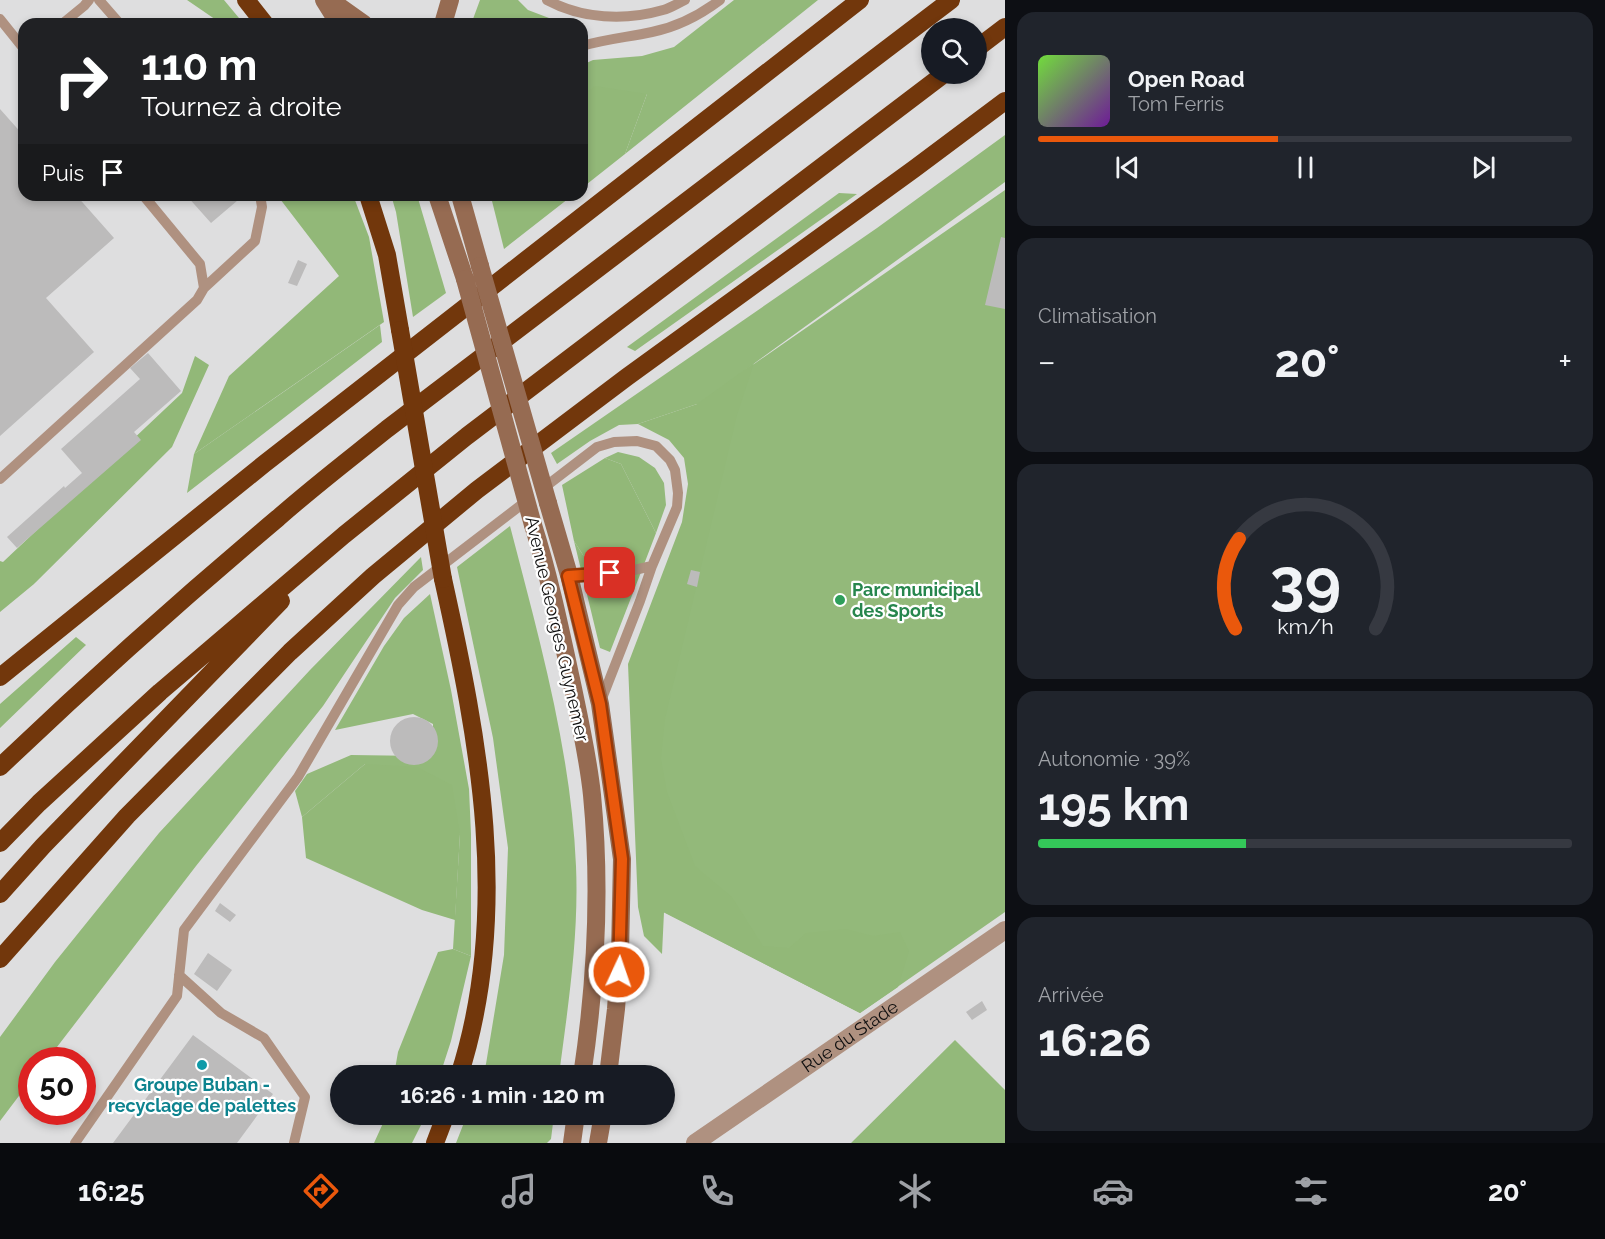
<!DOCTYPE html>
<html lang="fr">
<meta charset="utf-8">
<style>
:root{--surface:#171b24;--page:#20242c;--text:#f1f3f6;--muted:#9ea1a6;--line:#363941;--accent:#ea580c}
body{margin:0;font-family:Raleway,sans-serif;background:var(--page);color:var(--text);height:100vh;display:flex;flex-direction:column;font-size:22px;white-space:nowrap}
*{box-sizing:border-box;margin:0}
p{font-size:20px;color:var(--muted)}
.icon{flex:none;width:33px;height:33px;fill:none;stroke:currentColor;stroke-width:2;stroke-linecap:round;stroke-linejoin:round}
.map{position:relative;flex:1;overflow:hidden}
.sheet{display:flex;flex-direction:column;gap:12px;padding:12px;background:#0d0f14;width:600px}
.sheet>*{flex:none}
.top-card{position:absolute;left:18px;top:18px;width:570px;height:183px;border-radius:18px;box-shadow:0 3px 9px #0003;background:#202124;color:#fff;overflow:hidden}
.controls{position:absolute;left:921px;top:18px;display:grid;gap:12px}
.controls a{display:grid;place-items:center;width:66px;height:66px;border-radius:50%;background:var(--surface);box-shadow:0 3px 9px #0003;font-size:30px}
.speed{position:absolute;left:18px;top:1047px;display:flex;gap:12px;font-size:30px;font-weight:700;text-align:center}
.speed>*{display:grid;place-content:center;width:78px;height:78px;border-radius:50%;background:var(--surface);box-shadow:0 3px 9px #0003;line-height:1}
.speed .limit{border:9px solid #d22;background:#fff;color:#111}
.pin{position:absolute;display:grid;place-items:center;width:51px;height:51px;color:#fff;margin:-26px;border-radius:12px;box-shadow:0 3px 9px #0006}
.me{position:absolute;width:66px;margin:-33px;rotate:3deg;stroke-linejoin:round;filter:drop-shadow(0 0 4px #0008)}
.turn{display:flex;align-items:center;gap:21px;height:126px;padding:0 24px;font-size:27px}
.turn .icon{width:78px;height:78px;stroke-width:2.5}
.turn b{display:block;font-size:42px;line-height:51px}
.then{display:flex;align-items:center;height:57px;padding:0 24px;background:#0003;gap:12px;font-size:22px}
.big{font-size:45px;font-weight:700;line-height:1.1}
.sheet .tile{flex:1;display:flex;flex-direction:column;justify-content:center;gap:9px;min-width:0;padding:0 21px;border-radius:18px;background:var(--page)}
.sheet .dial{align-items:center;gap:0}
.dial svg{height:156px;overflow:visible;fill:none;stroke:var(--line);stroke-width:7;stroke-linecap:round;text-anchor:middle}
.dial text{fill:var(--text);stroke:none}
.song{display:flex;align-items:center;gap:18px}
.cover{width:72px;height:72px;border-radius:9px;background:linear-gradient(135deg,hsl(100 70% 55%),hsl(280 70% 35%))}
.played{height:6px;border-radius:3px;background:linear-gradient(90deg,var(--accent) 45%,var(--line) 45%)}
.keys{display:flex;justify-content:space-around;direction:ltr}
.heat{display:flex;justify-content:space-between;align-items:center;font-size:33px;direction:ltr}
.charge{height:9px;border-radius:4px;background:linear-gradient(90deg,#34c759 39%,var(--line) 0)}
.trip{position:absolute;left:330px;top:1065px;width:345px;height:60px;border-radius:30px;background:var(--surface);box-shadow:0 3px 9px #0003;font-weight:700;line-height:60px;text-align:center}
.tabs{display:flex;height:96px;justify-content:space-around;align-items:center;background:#090b0e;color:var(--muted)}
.tabs .icon{width:42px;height:42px}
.tabs .active{color:var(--accent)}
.tabs b{font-size:27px;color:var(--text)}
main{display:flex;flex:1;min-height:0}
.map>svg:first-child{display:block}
.green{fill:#93b97a}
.forest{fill:#92b878}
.building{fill:#bcbbbb}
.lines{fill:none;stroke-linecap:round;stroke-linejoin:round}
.lane{stroke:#af9180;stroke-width:10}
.street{stroke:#af9180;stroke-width:18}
.secondary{stroke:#966b52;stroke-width:18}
.highway{stroke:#72370c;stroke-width:18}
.secondary-bridge{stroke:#966b52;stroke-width:18}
.highway-bridge{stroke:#72370c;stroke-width:18}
.route-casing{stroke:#983908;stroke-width:15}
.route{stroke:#ea580c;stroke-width:10}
.leisure-dot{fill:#2e9e5b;stroke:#fff;stroke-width:2}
.culture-dot{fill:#0f9aa8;stroke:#fff;stroke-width:2}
.labels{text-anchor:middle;stroke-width:4.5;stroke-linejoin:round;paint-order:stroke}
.leisure-label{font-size:18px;font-weight:bold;fill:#27864d;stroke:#fff;text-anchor:start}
.street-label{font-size:18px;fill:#0f0f0f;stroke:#fff}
.culture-label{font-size:18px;font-weight:bold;fill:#0d838f;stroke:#fff}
</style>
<main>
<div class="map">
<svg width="1005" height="1143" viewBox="0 0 1005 1143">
<rect width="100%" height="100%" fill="#dededf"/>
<path class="green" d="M 187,0 L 224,0 L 244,24 L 222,24 Z
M 480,0 L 518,0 L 528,10 L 549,18 L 551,24 L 474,24 L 473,19 Z
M 734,0 L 818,0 L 625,154 L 647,94 L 582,96 L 582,65 L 593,60 L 642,56 L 674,47 Z
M 1005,135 L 1005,182 L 741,373 L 1005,190 L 1005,912 L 860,1013 L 663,912 L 643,680 L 708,521 L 697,404 L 638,424 L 619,425 L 590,441 L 557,464 L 551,453 L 877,228 Z
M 839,193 L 857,194 L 635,351 L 627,347 Z
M 391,195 L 417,195 L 446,293 L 413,317 L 396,212 Z
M 380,325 L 382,342 L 187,493 L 194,454 Z
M 618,452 L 639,457 L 655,468 L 664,483 L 666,505 L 656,533 L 621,464 L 605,458 Z
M 510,526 C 539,638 571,750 576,866 C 579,937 568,1006 559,1075 L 482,1075 L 486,1064 L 504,955 L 508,848 L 493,738 L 457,567 Z
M 574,541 L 583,555 L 643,567 L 610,652 L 600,648 Z
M 421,557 L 423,570 L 395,598 L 323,706 L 196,866 L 47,1060 L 32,1060 L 31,1080 L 0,1121 L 0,1037 L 55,962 L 159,833 L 310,670 Z
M 430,594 L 451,690 L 469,789 L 471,834 L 471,956 L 453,949 L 460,834 L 365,764 L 302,817 L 295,791 L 307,774 L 351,755 L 422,756 L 433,745 L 433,724 L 413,714 L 335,730 L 384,646 L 404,618 Z
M 955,1040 L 1005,1090 L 1005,1143 L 851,1143 Z
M 467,1115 L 554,1115 L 551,1139 L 547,1143 L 456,1143 Z"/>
<path class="forest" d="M 595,86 L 647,94 L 625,154 L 582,188 L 582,96 Z
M 277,195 L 353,195 L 369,237 L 384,322 L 194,454 L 229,376 L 339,276 Z
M 492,195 L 573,195 L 504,249 L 491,197 Z
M 195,356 L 209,365 L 172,447 L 34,584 L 0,612 L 0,561 L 3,562 L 182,393 Z
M 754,363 L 737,415 L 665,719 L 661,759 L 667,792 L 695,866 L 732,897 L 763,946 L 789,948 L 806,933 L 846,929 L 873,936 L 900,932 L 909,951 L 898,987 L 860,1013 L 664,912 L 662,954 L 644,936 L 638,907 L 628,664 L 682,522 L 688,484 L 684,458 L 669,440 L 638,424 L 697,404 Z
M 605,458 L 621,464 L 656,533 L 643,567 L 610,565 L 583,555 L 574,541 L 562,485 Z
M 76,637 L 86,645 L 0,728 L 0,704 Z
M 365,764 L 417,767 L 452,785 L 460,834 L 455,920 L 422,910 L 306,858 L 302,817 Z
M 453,949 L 471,956 L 451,1041 L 440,1075 L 394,1075 L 398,1052 L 438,952 Z
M 386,1115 L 386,1114 L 426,1115 L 412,1143 L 374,1143 L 384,1121 Z"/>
<path class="building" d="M 0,109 L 24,136 L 24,195 L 76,195 L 114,238 L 46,298 L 94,352 L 0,436 Z
M 186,195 L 244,195 L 211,223 Z
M 1001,237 L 1005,238 L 1005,309 L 985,305 Z
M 298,260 L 307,264 L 297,286 L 288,283 Z
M 148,353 L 181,391 L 134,432 L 141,440 L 17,548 L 7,537 L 64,486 L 65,488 L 82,473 L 61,449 L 140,379 L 130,368 Z
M 691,570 L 700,572 L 697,587 L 687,584 Z
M390 741a24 24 0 1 1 48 0a24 24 0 1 1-48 0Z
M 220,903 L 236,915 L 230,922 L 215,911 Z
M 208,953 L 232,970 L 217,991 L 194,974 Z
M 982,1001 L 987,1010 L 972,1020 L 966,1012 Z
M 193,1035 L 273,1094 L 237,1143 L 113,1143 Z"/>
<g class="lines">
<path class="lane" d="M 99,0 L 120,24
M 547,0 C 582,19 625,21 663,10 C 671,8 678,3 685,0
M 0,19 L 24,49
M 62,24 L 84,6 L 89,0
M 582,46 C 605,39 629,37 652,32 C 677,27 700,15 720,0
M 204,288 L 255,241 L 262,207 L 260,195
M 0,479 L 197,300 L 204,288 L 200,264 L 143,195
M 541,490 L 597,447 L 614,442 L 637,441 L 656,446 L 670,460 L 675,470 L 678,493 L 677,507 L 652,566 L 640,601 L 601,701
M 569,575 L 625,572 L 652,566
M 179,975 L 221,1013 L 264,1038 L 305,1097 L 294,1143
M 75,1143 L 177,996 L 184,930 L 298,777 L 398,605 L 414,587 L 529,499"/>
<path class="street" id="s1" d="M 695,1143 L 1005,930"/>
<path class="secondary" d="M 324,0 L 339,24
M 330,0 L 364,24
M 443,24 L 450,0
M 437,195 L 465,279
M 460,195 L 480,266
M 548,503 L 569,575 L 600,704 L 622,859 L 620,953 L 616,1009 L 608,1076
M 533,525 C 549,575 560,628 571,679 C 579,717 588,756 592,795 C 601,888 596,983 582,1076
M 572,1143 L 576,1114
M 598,1143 L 603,1114"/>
<path class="highway" d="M 246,0 L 265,24
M 976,49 L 1005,27
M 368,195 L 387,255 L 400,330
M 443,579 C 479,741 512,912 459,1076
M 0,677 L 264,464 L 860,0
M 0,767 C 90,681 183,598 278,518 C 313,487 351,458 387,429 L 951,0
M 0,843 L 39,803 L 160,692 L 344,535 L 467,436 L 944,74
M 0,894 L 43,846 L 281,601
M 0,959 L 127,816 L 290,652 L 373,576 L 477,490 L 627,377 L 914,169 L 1005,101
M 435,1143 L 446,1114"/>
<path class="secondary-bridge" d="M 480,266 L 548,503
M 465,279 L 533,525"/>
<path class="highway-bridge" d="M 400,330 L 443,579"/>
</g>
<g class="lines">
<g class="route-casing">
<path id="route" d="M 610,573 L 568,576 L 600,704 L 622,859 L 619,972"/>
</g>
<use href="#route" class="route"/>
</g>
<circle class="leisure-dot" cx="840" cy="600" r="6"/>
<circle class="culture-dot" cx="202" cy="1065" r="6"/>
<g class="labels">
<g class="leisure-label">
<text x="852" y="596">Parc municipal<tspan x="852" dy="21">des Sports</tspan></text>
</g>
<g class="street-label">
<text transform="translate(557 629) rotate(77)" y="6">Avenue Georges Guynemer</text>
<text dy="6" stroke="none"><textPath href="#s1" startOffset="188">Rue du Stade</textPath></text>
</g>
<g class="culture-label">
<text x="202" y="1091">Groupe Buban -<tspan x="202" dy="21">recyclage de palettes</tspan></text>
</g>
</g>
</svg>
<div class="controls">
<a><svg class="icon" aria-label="search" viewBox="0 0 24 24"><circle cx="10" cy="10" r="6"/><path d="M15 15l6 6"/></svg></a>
</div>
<div class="speed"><div class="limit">50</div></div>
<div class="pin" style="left:610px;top:573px;background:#d93025"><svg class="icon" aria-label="arrive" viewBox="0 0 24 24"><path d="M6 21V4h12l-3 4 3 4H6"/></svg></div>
<svg class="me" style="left:619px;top:972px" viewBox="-20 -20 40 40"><circle r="17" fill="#ea580c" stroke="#fff" stroke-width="3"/><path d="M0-11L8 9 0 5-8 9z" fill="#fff"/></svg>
<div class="trip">16:26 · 1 min · 120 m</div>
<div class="top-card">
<div class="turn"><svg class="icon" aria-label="right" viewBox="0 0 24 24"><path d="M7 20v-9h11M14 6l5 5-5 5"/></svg><div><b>110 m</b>Tournez à droite</div></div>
<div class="then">Puis<svg class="icon" aria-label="arrive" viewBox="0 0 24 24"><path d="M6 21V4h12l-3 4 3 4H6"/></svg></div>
</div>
</div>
<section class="sheet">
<div class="tile">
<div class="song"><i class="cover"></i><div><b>Open Road</b><p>Tom Ferris</p></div></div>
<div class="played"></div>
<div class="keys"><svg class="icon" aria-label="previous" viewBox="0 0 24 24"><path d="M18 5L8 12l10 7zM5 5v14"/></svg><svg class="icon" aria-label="pause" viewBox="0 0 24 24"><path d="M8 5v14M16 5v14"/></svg><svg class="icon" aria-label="next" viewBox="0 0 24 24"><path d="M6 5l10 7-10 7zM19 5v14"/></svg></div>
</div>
<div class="tile"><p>Climatisation</p>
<div class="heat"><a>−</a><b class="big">20°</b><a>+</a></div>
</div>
<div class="tile dial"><svg viewBox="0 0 100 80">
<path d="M14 69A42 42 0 1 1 86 69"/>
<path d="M14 69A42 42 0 0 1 16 23" stroke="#ea580c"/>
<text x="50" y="56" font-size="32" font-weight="700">39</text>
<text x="50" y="72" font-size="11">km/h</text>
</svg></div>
<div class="tile"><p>Autonomie · 39%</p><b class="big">195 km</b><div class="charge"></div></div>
<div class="tile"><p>Arrivée</p><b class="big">16:26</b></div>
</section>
</main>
<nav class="tabs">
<b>16:25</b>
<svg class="icon active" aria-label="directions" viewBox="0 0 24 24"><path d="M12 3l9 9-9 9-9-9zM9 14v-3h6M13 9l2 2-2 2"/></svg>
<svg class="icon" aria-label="music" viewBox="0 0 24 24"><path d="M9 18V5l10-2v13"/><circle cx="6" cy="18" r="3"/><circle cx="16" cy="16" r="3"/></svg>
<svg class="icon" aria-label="phone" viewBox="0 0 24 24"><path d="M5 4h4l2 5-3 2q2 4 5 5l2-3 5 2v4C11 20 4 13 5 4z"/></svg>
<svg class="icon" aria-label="climate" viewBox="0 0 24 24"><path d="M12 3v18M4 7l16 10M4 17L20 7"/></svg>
<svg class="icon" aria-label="car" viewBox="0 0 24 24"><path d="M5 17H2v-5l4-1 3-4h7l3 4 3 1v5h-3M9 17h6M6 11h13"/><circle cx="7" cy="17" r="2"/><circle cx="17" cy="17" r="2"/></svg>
<svg class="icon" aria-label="filters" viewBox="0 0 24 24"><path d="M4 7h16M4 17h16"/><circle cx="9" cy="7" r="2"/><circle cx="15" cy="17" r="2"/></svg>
<b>20°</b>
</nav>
